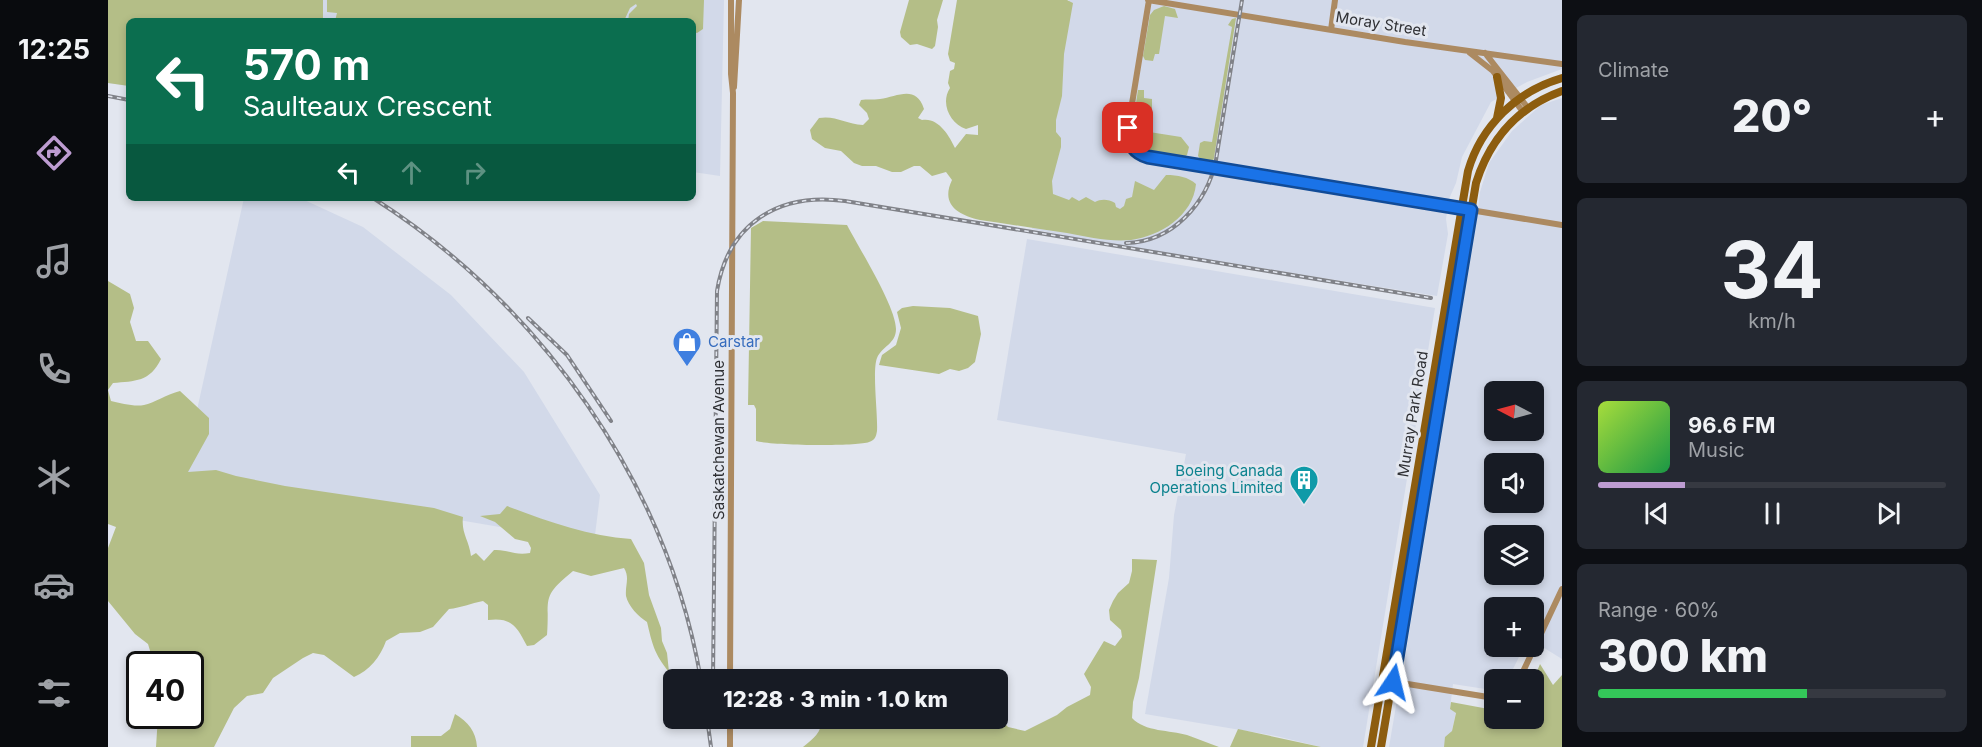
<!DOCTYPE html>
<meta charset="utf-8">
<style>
:root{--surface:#171b24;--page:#242831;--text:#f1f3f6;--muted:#9ea1a6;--line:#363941;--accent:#bd9cd1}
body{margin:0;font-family:Inter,sans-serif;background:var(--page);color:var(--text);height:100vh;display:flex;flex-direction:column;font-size:22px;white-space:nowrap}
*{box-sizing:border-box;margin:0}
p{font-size:20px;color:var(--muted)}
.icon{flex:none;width:33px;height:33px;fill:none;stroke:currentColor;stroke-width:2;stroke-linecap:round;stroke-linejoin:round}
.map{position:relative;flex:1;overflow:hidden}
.drawer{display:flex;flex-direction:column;gap:15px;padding:15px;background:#0d0f14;width:420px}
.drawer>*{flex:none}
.hud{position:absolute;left:18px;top:18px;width:570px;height:183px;border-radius:9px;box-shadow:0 3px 9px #0003;background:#0b6e4f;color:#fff;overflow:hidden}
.needle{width:39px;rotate:276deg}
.tools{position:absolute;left:1376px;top:381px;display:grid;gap:12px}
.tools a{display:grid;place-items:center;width:60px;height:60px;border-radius:9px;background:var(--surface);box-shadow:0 3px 9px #0003;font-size:30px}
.speed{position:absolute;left:18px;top:651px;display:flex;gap:12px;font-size:30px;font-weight:700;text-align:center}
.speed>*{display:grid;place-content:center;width:78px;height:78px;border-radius:50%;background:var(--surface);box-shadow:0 3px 9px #0003;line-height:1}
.speed .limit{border:3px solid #111;border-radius:9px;background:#fff;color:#111}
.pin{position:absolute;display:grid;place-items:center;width:51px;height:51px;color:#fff;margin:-26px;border-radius:12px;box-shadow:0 3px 9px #0006}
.me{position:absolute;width:66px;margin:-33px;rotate:10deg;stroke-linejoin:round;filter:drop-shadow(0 0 4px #0008)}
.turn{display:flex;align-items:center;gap:21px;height:126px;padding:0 18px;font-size:27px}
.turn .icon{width:78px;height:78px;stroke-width:2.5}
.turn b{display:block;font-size:42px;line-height:51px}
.lanes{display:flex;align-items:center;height:57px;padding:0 18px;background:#0003;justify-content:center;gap:30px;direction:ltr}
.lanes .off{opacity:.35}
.big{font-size:45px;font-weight:800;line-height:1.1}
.drawer .widget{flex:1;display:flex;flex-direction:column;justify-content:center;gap:9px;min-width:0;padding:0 21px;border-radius:9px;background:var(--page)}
.drawer .dial{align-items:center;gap:0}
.dial b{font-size:78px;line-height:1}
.song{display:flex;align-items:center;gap:18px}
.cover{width:72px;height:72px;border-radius:9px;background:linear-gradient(135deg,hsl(80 70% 55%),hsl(140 70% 35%))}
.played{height:6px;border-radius:3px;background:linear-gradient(90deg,var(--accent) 25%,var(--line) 25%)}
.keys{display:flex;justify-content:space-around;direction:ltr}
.heat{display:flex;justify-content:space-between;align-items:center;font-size:33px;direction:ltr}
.charge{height:9px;border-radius:4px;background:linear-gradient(90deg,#34c759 60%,var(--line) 0)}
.trip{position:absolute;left:555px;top:669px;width:345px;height:60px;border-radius:9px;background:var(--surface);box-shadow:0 3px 9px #0003;font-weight:800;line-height:60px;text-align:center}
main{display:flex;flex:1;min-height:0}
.dock{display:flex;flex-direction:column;width:108px;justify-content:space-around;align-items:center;background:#090b0e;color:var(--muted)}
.dock .icon{width:42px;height:42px}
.dock .active{color:var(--accent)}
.dock b{font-size:27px;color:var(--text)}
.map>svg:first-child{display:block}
.built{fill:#d2d9e9;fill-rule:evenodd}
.green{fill:#b4be87}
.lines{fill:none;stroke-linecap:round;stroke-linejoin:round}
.street{stroke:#ac8a61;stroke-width:6}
.secondary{stroke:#8d5d0f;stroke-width:8}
.rail-casing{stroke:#808288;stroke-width:4}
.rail{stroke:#e2e6ef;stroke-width:1.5;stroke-dasharray:4.5;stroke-linecap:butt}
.route-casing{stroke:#114b97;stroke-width:15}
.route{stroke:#1a73e8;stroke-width:10}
.labels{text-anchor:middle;stroke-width:6;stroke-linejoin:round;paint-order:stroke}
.street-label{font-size:15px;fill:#2f3034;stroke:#e2e6ef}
.shop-label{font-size:15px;fill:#366cbe;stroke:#e2e6ef;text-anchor:start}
.culture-label{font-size:15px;fill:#0d838f;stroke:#e2e6ef;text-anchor:end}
</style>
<main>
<nav class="dock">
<b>12:25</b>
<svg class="icon active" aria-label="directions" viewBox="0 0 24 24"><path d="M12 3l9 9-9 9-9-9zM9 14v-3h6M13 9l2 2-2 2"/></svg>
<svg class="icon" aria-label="music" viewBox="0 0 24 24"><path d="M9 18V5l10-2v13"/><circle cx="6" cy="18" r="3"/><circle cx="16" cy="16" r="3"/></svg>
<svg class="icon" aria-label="phone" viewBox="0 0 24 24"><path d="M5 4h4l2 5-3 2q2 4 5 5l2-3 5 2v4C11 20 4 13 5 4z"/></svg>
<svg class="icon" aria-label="climate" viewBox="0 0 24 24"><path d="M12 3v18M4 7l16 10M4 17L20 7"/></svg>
<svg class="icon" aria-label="car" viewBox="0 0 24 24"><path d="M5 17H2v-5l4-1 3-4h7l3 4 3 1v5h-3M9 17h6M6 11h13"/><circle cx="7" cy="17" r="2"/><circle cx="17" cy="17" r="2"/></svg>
<svg class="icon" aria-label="filters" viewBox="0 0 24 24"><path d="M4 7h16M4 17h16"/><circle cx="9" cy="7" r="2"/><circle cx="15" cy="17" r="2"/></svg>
</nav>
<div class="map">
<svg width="1454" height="747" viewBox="0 0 1454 747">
<rect width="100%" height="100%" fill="#e2e6ef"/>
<path class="built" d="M 0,0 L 616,0 L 612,176 L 585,172 L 585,21 L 21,21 L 21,86 L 0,83 Z
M 961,0 L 1454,0 L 1454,69 L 1419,82 L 1383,102 L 1354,157 L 1348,183 L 1341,199 L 1338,219 L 1340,234 L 1329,296 L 996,243 L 924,229 Z
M 1454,98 L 1454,659 L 1425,641 L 1425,608 L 1386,608 L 1386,646 L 1416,647 L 1400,679 L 1386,680 L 1386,689 L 1384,690 L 1345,684 L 1342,708 L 1348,712 L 1344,731 L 1336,747 L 1281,747 L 1288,706 L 1297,670 L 1297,658 L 1368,227 L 1372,192 L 1381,163 L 1404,131 L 1433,105 ZM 1386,392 L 1425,392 L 1425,430 L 1386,430 ZM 1386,464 L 1425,464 L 1425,502 L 1386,502 ZM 1386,536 L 1425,536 L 1425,574 L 1386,574 Z
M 136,198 L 192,198 L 255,227 L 343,295 L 416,372 L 492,495 L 486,543 L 75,473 Z
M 919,239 L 1327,308 L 1255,747 L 1213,747 L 1168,736 L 1037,714 L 1061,578 L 1066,515 L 1078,454 L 889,420 Z"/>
<path class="green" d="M 0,0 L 215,0 L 215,21 L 21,21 L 21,86 L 0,83 Z
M 219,0 L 596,0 L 595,29 L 589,33 L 585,32 L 585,21 L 520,21 L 521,14 L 529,6 L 528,4 L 522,8 L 516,21 L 227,21 L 229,13 L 219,12 Z
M 801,0 L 835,0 L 829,20 L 830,27 L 827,46 L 824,49 L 809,44 L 802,45 L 793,37 L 792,32 Z
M 849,0 L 959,0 L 965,3 L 956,54 L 954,96 L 948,120 L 948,132 L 953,138 L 953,147 L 944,181 L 945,194 L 961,200 L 964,197 L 971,201 L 978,197 L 987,202 C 993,199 1000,199 1007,203 L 1008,207 L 1012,209 L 1016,206 L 1018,199 L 1024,197 L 1027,181 L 1046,190 L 1058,175 C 1070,175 1080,177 1088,184 C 1085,216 1052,236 1023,240 C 1002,242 979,237 959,233 C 930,229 901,224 872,220 C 851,215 832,205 844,180 L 838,172 L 824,176 L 812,166 L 806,166 L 793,172 L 784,172 L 768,166 L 754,166 L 746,163 L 733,151 L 717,148 L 704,139 L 702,130 L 711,118 C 727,115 738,124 755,125 L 761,119 L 759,113 L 751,105 L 753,100 C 759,99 765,100 772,99 C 789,97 808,84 816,109 L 810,118 L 814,120 C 830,117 841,135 847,148 L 858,134 L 870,135 L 870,125 L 858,129 C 842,124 832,103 842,88 L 840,83 L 842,71 L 846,69 L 847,63 L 842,61 L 840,54 Z
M 1056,6 L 1067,9 L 1070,18 L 1057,16 L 1051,54 L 1047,54 L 1045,61 L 1037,60 L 1035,56 L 1042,15 L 1046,10 Z
M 1128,18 L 1106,158 L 1104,163 L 1094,161 L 1090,156 L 1092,143 L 1096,141 L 1104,142 L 1124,27 L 1120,25 L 1124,19 Z
M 1030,90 L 1036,90 L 1036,98 L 1044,99 L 1044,110 L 1038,120 L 1028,118 L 1026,116 Z
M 1028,125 L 1033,126 L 1035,131 L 1073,137 L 1081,147 L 1079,155 L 1075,158 C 1058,155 1014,154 1025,126 Z
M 655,221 L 739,225 C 751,248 788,307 788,329 C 788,344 774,346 769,358 C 764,371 770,414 769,431 C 768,437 767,440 761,442 C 748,447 661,445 648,441 L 648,409 L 646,405 L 640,405 L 643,228 Z
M 0,281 L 22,294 L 26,308 L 22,322 L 28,341 L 40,341 L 53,359 C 42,382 27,381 5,383 L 0,390 L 3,401 C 13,403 26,407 36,405 C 46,403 59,394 72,391 L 101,418 L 101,434 L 80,472 L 108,470 L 128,476 L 177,486 L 326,508 L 355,517 C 353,533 361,540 363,556 L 368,553 L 376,561 L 386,550 C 399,549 406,556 422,553 L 423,548 L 420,542 L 407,539 L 387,522 L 372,516 L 392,514 L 399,506 C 438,521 480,536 523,539 L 536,563 L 541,595 L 553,628 L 554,641 L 559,653 L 561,672 C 546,654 544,643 539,622 C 531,617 520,606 518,596 C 517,585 522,578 516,568 L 483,576 L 465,571 C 432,598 442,598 439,635 L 426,645 L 419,646 C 409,627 404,617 380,620 L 380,605 L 375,601 C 363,603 353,608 341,609 L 325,627 L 312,632 L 292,633 L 278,641 C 273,656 261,671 246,677 L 216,655 L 205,653 L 195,658 L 165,678 L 155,693 L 139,696 L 126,708 L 106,747 L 48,747 L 50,716 L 82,716 L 82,664 L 46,664 L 40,644 L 27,634 L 0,601 L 0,548 L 8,527 L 0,524 Z
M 805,306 L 842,308 L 870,316 L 873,334 L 867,362 L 860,368 L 851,371 L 842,369 L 831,374 L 771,365 L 774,355 L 788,345 L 793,328 L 789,312 L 794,308 Z
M 1024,559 L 1049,560 L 1031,678 L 1025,702 L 1024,718 C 1037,732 1062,730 1079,735 C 1090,739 1100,743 1111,747 L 695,747 C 705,739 714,732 714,719 L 890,718 L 890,716 L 900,727 L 917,731 L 949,715 L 959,707 L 982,695 L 983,687 L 976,674 L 996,641 L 1007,646 L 1014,637 L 1013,630 L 1002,620 L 1001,610 L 1005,601 L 1010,593 L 1021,583 L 1024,571 Z
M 1432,664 L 1445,685 L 1454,675 L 1454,747 L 1336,747 L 1337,737 L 1344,731 L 1348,713 L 1342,709 L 1343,702 L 1386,710 L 1386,718 L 1425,718 L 1425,681 Z
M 347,714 C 360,722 368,731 369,747 L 303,747 L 303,736 L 333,736 L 342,729 Z
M 1130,729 L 1213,747 L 1122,747 Z"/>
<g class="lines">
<path class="street" d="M 1040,0 L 1297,42 L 1454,64
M 1041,0 L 1020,128 C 1020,143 1026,153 1040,157 L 1454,225
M 1223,30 L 1227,0
M 1362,53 L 1385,71 L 1415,112
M 1377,53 L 1420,108
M 626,87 L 631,0
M 622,680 L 625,93 L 623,74 L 623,0
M 1275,680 L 1386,698
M 1411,680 L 1454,589
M 622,747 L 622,718"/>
<path class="secondary" d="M 1389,118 L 1393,98 L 1389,77
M 1263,747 L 1360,171 C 1373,126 1409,91 1454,78
M 1273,747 L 1368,183 C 1382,139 1410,107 1454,91"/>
<g class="rail-casing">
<path id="rail" d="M 0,96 L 21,100
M 265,198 C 433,305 559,482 593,680
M 1018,243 C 1065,242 1099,203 1108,160 L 1134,0
M 420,318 L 459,355 L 503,421
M 605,680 L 609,291 C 620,223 671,192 737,201 L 1323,298
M 599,718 L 603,747"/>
</g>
<use href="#rail" class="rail"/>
</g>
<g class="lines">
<g class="route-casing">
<path id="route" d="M 1020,128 C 1020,143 1026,153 1040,157 L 1363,210 L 1285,682"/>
</g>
<use href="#route" class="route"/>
</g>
<defs>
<g id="shop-pin" transform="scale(1.5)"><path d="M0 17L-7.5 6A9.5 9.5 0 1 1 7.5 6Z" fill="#3f7fe0" stroke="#e2e6ef"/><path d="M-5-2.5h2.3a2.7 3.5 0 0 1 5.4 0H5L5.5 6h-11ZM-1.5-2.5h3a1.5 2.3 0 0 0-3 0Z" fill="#fff"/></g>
<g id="building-pin" transform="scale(1.5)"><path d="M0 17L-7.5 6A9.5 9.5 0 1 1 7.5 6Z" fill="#0f9aa8" stroke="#e2e6ef"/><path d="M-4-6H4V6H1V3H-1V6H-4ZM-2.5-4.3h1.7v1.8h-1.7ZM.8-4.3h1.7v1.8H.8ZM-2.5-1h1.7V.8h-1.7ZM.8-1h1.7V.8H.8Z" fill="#fff"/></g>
</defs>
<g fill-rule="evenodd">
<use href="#shop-pin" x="579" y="342"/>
<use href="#building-pin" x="1196" y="480"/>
</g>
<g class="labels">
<g class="street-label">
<text transform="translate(1273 24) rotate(9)" y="5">Moray Street</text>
<text transform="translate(1305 414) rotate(-81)" y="5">Murray Park Road</text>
<text transform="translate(611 440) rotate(-90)" y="5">Saskatchewan Avenue</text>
</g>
<g class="shop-label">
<text x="600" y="347">Carstar</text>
</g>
<g class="culture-label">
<text x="1175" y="476">Boeing Canada<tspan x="1175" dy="17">Operations Limited</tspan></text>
</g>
</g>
</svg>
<div class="tools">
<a><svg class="needle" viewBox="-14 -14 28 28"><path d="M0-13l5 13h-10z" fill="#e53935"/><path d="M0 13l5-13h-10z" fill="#9ea1a6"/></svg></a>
<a><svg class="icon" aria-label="sound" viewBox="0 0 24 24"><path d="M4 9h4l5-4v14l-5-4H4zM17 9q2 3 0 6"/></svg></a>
<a><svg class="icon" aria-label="layers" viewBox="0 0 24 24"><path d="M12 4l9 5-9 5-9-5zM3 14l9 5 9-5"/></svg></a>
<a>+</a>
<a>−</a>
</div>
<div class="speed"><div class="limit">40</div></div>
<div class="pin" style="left:1020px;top:128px;background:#d93025"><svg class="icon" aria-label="arrive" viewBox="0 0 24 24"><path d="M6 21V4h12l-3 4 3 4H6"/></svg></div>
<svg class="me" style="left:1285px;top:682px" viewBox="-20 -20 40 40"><path d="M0-17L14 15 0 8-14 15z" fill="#1a73e8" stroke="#fff" stroke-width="4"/></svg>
<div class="trip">12:28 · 3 min · 1.0 km</div>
<div class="hud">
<div class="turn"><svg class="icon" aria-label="left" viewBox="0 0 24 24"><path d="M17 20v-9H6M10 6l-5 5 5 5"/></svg><div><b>570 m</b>Saulteaux Crescent</div></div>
<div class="lanes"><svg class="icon" aria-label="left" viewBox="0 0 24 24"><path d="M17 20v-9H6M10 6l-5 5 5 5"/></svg><svg class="icon off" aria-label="ahead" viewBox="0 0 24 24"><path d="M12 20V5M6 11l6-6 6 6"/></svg><svg class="icon off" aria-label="right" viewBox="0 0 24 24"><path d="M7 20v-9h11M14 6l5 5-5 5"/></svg></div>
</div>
</div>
<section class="drawer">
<div class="widget"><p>Climate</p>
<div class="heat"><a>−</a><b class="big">20°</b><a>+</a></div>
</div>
<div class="widget dial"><b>34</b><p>km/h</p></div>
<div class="widget">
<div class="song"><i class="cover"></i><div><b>96.6 FM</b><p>Music</p></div></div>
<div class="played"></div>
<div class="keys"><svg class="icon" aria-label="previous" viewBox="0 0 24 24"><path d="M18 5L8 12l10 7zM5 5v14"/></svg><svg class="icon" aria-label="pause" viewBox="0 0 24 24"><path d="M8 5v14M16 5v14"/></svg><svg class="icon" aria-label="next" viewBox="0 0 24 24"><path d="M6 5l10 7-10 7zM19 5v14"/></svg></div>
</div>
<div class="widget"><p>Range · 60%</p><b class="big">300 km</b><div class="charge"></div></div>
</section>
</main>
